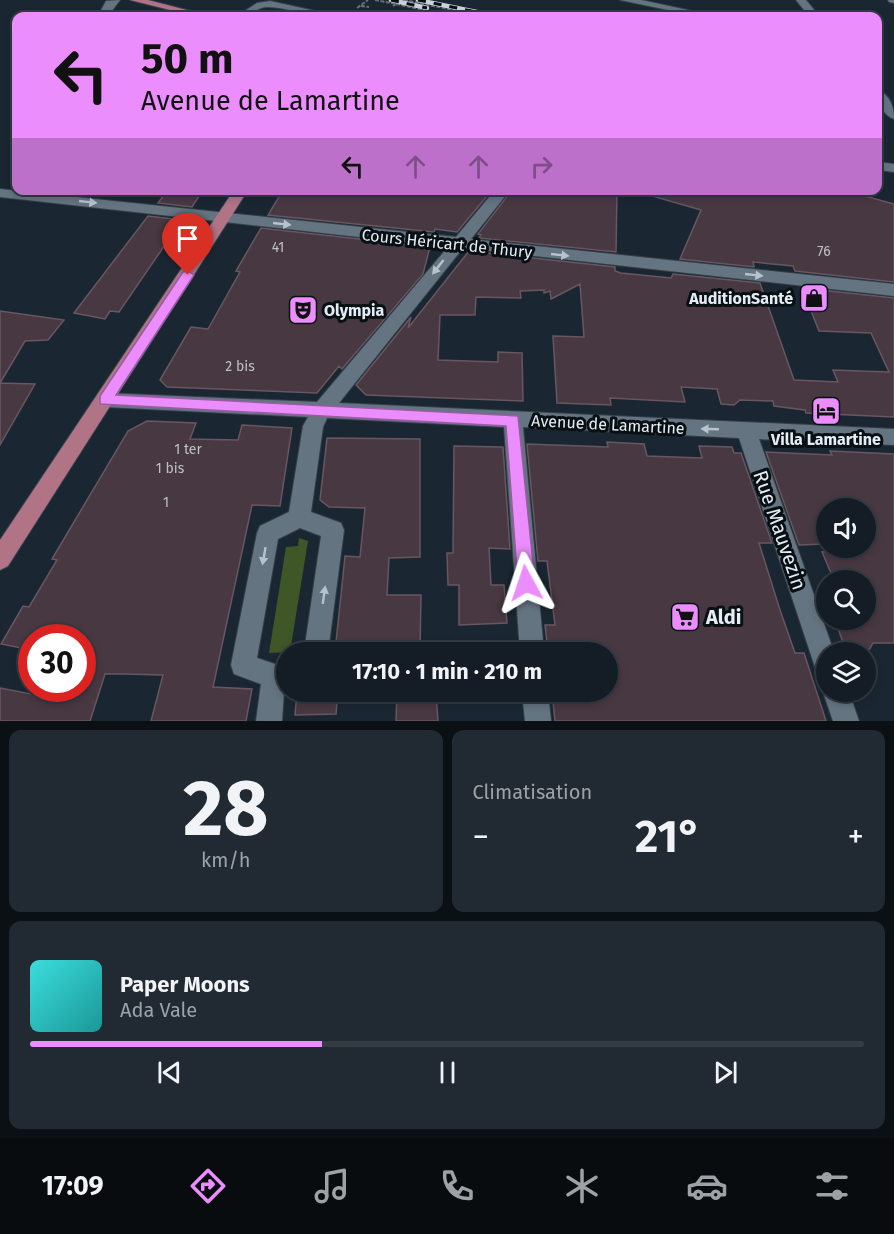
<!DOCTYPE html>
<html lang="fr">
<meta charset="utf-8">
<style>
:root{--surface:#141d26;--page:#212a32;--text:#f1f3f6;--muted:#9da2a7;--line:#333b43;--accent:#eb8dfc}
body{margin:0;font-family:"Fira Sans",sans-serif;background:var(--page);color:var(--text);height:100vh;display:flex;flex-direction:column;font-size:22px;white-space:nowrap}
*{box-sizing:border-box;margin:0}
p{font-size:20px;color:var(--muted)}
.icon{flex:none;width:33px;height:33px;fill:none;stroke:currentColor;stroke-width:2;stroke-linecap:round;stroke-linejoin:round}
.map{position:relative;height:721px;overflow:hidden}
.sheet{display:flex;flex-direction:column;gap:9px;padding:9px;background:#0b1015;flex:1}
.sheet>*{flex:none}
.hud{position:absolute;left:12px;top:12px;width:870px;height:183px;border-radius:12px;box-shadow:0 3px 9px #0003,0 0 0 2px var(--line);background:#eb8dfc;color:#111;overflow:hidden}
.buttons{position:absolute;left:816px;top:498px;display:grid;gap:12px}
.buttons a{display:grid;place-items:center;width:60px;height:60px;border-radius:50%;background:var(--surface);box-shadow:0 3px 9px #0003,0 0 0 2px var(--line);font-size:30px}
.speed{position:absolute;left:18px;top:624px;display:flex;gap:12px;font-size:30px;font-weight:700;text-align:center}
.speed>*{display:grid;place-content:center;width:78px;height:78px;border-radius:50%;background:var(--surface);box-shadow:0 3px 9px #0003,0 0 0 2px var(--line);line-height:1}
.speed .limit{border:9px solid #d22;background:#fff;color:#111}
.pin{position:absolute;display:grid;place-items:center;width:51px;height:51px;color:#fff;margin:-62px -26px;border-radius:50% 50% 50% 0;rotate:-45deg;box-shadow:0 0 6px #0007}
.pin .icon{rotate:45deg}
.me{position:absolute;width:66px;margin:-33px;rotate:355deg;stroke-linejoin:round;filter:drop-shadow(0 0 4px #0008)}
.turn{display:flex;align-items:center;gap:21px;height:126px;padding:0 30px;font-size:27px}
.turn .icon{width:78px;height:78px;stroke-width:2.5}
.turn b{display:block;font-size:42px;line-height:51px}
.lanes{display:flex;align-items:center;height:57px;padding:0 30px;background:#0003;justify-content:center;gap:30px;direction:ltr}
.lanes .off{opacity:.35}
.big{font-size:45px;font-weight:700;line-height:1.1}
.sheet .card{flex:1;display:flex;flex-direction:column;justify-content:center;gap:9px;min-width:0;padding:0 21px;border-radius:12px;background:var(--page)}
.sheet .dial{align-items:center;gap:0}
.dial b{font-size:78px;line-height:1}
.song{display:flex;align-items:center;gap:18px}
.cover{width:72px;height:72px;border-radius:9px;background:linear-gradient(135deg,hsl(180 70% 55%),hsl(180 70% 35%))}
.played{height:6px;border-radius:3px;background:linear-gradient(90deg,var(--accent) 35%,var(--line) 35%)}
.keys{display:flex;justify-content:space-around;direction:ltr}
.heat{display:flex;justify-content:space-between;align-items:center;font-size:33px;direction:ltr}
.sheet .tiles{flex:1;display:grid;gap:9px;grid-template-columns:1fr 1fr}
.card:last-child{grid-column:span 2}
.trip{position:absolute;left:276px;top:642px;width:342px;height:60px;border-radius:30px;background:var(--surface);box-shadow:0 3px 9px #0003,0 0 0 2px var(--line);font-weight:700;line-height:60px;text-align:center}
.dock{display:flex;height:96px;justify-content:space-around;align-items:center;background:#080c0f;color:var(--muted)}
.dock .icon{width:42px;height:42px}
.dock .active{color:var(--accent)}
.dock b{font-size:27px;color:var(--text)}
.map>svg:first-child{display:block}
.green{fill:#3f5626}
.building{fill:#483841;stroke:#685660;stroke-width:1.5}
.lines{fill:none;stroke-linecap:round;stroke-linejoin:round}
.minor-casing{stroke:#35414a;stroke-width:2}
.major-casing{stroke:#35414a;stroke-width:2}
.path{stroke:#646f79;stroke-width:2;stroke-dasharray:4 1.5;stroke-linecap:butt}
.minor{fill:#647481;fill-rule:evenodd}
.major{fill:#b17487;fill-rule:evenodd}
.rail-casing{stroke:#c9d2da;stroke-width:4.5}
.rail{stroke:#091014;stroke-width:3;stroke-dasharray:8;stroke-linecap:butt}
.oneway{fill:#b7c3cc}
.route{fill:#eb8dfc;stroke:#995ca4;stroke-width:1.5}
.labels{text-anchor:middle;stroke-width:6;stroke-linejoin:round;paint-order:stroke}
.number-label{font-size:14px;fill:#bdc0c7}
.street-label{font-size:16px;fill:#e4edf4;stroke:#091014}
.poi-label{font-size:16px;font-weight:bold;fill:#e4edf4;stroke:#091014;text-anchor:end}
.near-street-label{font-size:20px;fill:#e4edf4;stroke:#091014}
.near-poi-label{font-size:20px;font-weight:bold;fill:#e4edf4;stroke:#091014;text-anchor:start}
</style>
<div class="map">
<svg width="894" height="721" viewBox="0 0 894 721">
<rect width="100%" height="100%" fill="#1a2732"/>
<path class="green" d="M 299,538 L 308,541 L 290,652 L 269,653 L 286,547 L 298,546 Z"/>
<path class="building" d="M 168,190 L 203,190 L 192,207 L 158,203 Z
M 283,190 L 306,190 L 347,196 L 353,190 L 492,190 L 457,232 L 435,229 L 434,232 L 268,215 Z
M 512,190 L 617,190 L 616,252 L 479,238 L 481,235 L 478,234 Z
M 653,190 L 843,190 L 894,204 L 894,282 L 795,271 L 793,266 L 753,262 L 754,267 L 680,259 L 701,210 L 652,196 Z
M 148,216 L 182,220 L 119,312 L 110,311 L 105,319 L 74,313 Z
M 261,228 L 430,247 L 423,274 L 342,369 L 339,366 L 317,393 L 167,387 L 160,380 L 191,327 L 208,329 L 240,272 L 236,271 Z
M 469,251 L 615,267 L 615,271 L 621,273 L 671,278 L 673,274 L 760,283 L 794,380 L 838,382 L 833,370 L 889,372 L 871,333 L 819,331 L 802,288 L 894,298 L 894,417 L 806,413 L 805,410 L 774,406 L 773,401 L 740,400 L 734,405 L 721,404 L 717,389 L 681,387 L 685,402 L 610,398 L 611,405 L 557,403 L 553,336 L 584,337 L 580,284 L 551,299 L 550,291 L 544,293 L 544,290 L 520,291 L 521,298 L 476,297 L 475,315 L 440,315 L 438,360 L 498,362 L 498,352 L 522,353 L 523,401 L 366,395 L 356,385 L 411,317 L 408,328 Z
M 0,311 L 64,320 L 48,340 L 25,341 L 0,383 L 35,384 L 0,445 Z
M 147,421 L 196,423 L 190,439 L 238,440 L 242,425 L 292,428 L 280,506 L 252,505 L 213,687 L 252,689 L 246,721 L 151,721 L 163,675 L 124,674 L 105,674 L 90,721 L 0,721 L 0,688 L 57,699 L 63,688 L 82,688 L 82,638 L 32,638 L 32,650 L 1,644 L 23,606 L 29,607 L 57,560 L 52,559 L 128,431 Z
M 327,438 L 420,439 L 420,557 L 389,558 L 387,595 L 421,595 L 420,652 L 335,652 L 345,556 L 360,557 L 365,508 L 329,507 L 320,500 Z
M 607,442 L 644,444 L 647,456 L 702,458 L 699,446 L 732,447 L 734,453 L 741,453 L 772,543 L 759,543 L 780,610 L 795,653 L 804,653 L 826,721 L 555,721 L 552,692 L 608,692 L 608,652 L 548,652 L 545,625 L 555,625 L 547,561 L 538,561 L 527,444 L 608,447 Z
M 454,446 L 503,447 L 510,549 L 489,548 L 491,585 L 504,585 L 507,623 L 459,625 L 459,585 L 448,585 L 447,553 L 453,553 Z
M 830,451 L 894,454 L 894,643 L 873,643 L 869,650 L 846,651 L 835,620 L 866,620 L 866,580 L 834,580 L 822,552 L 866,548 L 866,508 L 826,508 L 826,544 L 799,545 L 766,452 L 832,455 Z
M 297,692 L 338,692 L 336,714 L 295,715 Z
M 397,692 L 436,692 L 438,721 L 396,721 Z"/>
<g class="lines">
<g class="minor-casing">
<path id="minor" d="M 120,0 L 108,16 L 98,16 L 106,1 Z
M 620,0 L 641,0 L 716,16 L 697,16 Z
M 796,0 L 806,0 L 819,16 L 809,16 Z
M 888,0 L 894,0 L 894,3 L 889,2 Z
M 270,1 L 329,14 L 330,16 C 309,18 289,7 268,7 C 256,7 250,17 237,16 L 257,3 Z
M 878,90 C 890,95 894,107 894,119 C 882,115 877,101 878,90 Z
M 878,162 L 894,164 L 894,172 L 878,170 Z
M 0,189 L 456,237 L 495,190 L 510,190 L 471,239 L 894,284 L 894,296 L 463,248 L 339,403 L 894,429 L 894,445 L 759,439 L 834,652 L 826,652 L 826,676 L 817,673 L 814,664 L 739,438 L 523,427 L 544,652 L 520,652 L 504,427 L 327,418 L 323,427 L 311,512 L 341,523 L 344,530 L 328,652 L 304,652 L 321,536 L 300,528 L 278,539 L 257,658 L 275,664 L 286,662 L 282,721 L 256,721 L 261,684 L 234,674 L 231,665 L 257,533 L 260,526 L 289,512 L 303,426 L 308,417 L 105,407 L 98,405 L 96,400 L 98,395 L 105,393 L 317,402 L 448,247 L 0,197 Z
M 826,684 L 826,692 L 849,692 L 859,721 L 833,721 L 823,692 Z
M 522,692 L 548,692 L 551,721 L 525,721 Z"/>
</g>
<g class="major-casing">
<path id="major" d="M 130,0 L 148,0 L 210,16 L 194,16 Z
M 234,190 L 248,190 L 8,566 L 0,570 L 0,540 Z"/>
</g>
<path class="path" d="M 375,0 L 396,4 L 393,6
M 404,0 L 483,16
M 396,4 L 452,16
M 361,6 L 369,7
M 357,8 L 368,0
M 339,13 L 354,16
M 344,15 L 352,11
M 413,16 L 422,9"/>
<use href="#minor" class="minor"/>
<use href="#major" class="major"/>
<g class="rail-casing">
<path id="rail" d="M 391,0 L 427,8
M 418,0 L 496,16"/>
</g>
<use href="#rail" class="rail"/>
</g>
<defs><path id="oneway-solid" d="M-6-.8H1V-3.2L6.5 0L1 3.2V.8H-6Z" transform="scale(1.5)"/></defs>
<g class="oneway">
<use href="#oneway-solid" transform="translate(88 202) rotate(6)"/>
<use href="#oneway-solid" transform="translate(282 224) rotate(6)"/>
<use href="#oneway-solid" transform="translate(560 255) rotate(6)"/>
<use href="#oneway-solid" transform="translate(438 267) rotate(128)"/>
<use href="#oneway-solid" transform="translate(754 275) rotate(6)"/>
<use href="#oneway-solid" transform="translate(710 429) rotate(-178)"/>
<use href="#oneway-solid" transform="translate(264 556) rotate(100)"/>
<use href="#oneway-solid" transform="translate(324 595) rotate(-82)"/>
</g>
<path class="route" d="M 188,271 L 194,275 L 116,395 L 518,416 L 535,583 L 533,589 L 526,591 L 520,589 L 518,583 L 506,426 L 100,404 L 100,396 L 183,272 Z"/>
<defs>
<g id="shop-square" transform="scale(1.5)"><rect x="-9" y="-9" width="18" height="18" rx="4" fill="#eb8dfc" stroke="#091014"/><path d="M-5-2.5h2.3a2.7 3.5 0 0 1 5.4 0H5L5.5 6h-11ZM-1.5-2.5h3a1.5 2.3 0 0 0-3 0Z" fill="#111"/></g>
<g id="theatre-square" transform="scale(1.5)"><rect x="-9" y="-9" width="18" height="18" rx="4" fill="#eb8dfc" stroke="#091014"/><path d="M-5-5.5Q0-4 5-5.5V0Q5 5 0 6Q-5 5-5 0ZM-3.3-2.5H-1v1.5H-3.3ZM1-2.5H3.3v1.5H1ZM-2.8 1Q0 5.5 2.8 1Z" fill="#111"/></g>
<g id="hotel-square" transform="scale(1.5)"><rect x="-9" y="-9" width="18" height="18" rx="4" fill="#eb8dfc" stroke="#091014"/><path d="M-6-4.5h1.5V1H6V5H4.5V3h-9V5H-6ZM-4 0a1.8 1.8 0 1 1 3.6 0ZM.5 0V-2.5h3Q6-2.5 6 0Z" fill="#111"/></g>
<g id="supermarket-square" transform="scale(1.5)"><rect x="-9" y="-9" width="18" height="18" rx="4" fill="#eb8dfc" stroke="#091014"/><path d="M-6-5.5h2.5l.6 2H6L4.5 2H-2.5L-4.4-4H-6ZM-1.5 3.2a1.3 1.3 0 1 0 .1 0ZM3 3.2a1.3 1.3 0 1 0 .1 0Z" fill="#111"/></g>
</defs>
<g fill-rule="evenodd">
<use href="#shop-square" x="814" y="298"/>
<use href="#theatre-square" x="303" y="310"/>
<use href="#hotel-square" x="826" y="411"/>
<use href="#supermarket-square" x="685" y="617"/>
</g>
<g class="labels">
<g class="number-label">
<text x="278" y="252">41</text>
<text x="824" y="256">76</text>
<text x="240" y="371">2 bis</text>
<text x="188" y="454">1 ter</text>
<text x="170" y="473">1 bis</text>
<text x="166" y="507">1</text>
</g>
<g class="street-label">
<text transform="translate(447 243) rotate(6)" y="6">Cours Héricart de Thury</text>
<text transform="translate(608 424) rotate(3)" y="6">Avenue de Lamartine</text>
</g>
<g class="poi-label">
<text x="793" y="304">AuditionSanté</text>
<text x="324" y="316" text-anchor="start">Olympia</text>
<text x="826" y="445" text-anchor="middle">Villa Lamartine</text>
</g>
<g class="near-street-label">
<text transform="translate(780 530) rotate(71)" y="7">Rue Mauvezin</text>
</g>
<g class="near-poi-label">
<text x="706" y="624">Aldi</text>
</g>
</g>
</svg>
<div class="buttons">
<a><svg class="icon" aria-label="sound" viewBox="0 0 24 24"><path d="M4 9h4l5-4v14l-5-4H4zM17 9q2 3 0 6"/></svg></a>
<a><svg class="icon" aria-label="search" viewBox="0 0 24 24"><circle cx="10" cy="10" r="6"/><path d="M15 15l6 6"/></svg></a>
<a><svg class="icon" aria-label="layers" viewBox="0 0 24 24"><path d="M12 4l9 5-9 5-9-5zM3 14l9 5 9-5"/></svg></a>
</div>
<div class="speed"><div class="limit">30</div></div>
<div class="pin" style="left:188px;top:275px;background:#d93025"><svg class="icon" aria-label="arrive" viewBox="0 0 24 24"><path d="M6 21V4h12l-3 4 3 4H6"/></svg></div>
<svg class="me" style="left:526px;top:583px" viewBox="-20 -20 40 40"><path d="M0-17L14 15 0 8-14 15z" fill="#eb8dfc" stroke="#fff" stroke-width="4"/></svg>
<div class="trip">17:10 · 1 min · 210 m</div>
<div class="hud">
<div class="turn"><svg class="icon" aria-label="left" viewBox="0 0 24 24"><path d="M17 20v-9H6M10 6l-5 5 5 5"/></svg><div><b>50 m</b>Avenue de Lamartine</div></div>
<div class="lanes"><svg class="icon" aria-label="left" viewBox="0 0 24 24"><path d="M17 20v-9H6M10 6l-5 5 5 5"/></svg><svg class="icon off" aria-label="ahead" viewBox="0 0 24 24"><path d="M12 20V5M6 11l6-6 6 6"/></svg><svg class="icon off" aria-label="ahead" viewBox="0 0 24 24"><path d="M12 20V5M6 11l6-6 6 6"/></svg><svg class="icon off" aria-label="right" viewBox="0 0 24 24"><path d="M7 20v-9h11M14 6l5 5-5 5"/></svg></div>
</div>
</div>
<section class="sheet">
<div class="tiles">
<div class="card dial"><b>28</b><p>km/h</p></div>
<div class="card"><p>Climatisation</p>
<div class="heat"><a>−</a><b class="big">21°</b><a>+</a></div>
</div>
<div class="card">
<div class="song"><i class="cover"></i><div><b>Paper Moons</b><p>Ada Vale</p></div></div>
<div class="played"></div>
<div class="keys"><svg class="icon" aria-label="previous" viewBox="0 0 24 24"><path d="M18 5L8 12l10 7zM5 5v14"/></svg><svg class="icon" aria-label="pause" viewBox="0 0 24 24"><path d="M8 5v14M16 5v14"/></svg><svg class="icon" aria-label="next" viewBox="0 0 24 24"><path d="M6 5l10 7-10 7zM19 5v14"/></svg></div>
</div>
</div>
</section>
<nav class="dock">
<b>17:09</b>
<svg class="icon active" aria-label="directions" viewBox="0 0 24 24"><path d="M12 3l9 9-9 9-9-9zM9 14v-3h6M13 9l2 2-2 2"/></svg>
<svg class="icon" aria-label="music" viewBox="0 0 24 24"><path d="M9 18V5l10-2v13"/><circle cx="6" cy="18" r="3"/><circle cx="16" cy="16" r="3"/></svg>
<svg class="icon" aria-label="phone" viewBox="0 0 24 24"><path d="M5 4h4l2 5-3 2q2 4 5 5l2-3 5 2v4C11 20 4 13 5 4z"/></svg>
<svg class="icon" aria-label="climate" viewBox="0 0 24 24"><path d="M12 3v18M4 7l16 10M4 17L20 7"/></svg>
<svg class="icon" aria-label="car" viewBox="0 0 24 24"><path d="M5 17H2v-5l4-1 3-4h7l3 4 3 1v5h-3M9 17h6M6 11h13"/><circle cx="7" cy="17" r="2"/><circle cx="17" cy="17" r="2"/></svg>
<svg class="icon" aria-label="filters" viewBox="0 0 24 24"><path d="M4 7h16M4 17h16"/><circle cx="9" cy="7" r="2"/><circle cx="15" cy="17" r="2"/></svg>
</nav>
